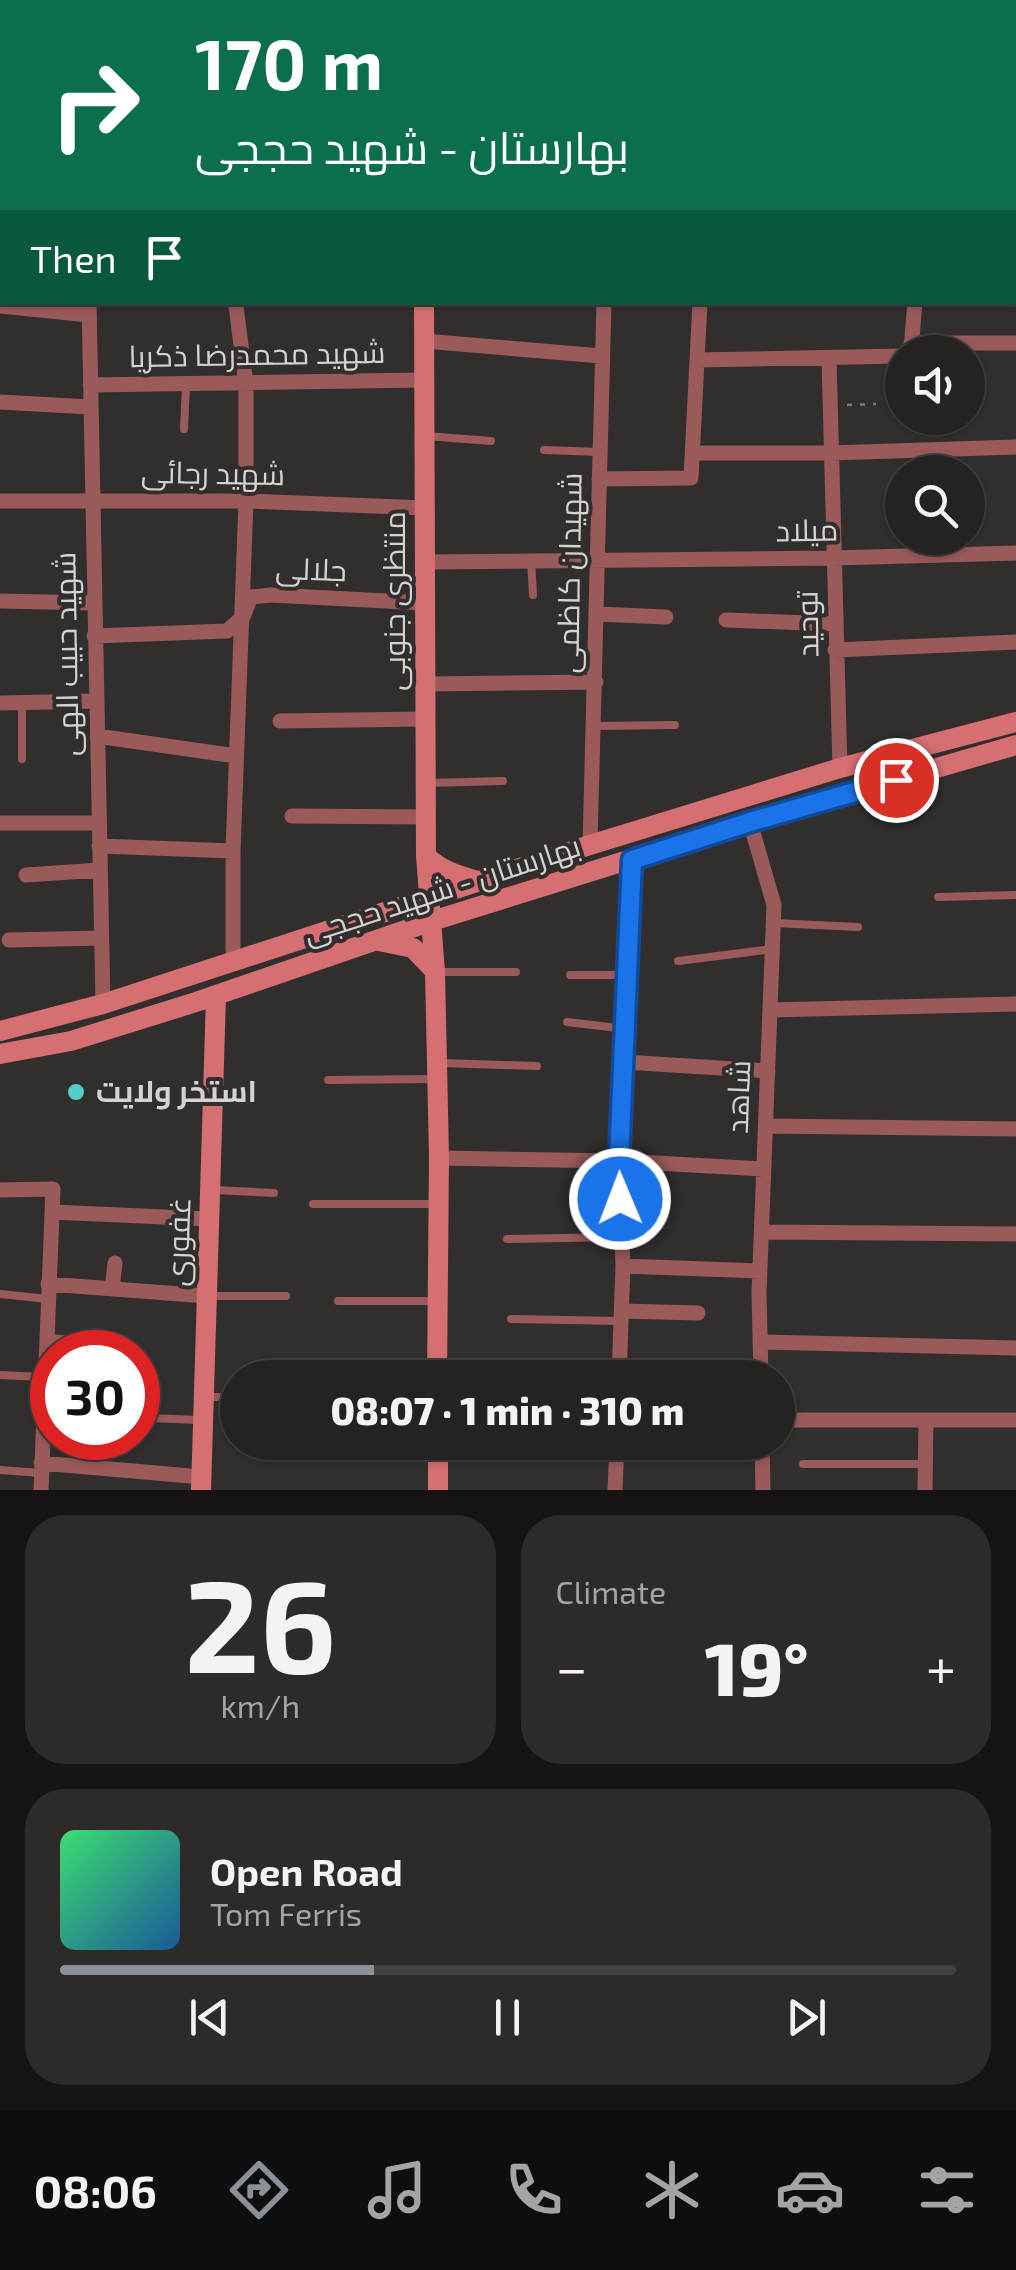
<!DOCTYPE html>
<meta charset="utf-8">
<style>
:root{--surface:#262222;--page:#2e2a2a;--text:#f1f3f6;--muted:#a4a4a5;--line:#423f40;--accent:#8c9099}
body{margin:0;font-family:"Exo 2",Cairo,sans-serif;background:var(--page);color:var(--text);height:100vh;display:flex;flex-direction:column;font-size:38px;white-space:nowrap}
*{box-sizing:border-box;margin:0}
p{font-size:32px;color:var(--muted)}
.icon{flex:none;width:55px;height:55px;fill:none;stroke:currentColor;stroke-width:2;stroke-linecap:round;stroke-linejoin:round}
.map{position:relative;height:1490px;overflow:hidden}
.panel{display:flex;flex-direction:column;gap:25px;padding:25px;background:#151313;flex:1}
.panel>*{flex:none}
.banner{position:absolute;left:0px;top:0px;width:1018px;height:305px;box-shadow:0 2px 8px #0004,0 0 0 2px var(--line);background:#0b6e4f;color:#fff;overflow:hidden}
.fabs{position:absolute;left:885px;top:335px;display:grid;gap:20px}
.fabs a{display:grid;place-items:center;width:100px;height:100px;border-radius:50%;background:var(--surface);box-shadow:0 2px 8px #0004,0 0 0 2px var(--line);font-size:50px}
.speed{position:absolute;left:30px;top:1330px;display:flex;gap:20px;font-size:50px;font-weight:700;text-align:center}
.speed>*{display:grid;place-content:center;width:130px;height:130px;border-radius:50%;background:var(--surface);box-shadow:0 2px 8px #0004,0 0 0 2px var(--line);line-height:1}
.speed .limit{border:15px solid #d22;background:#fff;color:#111}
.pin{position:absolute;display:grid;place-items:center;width:85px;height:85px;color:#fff;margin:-42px;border:5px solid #fff;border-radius:50%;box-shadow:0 2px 10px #0007}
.me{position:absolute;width:110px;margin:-55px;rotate:359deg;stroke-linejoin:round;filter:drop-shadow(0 0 8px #0008)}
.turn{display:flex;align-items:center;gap:35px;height:210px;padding:0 30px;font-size:45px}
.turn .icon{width:130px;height:130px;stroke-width:2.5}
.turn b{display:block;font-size:70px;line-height:85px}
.then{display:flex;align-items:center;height:95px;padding:0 30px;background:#0003;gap:20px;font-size:38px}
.big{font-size:75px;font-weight:800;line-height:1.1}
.panel .card{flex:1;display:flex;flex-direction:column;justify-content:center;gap:15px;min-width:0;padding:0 35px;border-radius:40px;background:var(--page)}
.panel .dial{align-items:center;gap:0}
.dial b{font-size:130px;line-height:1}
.song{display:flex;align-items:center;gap:30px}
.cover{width:120px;height:120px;border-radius:15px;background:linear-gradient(135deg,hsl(140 70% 55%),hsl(210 70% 35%))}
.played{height:10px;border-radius:5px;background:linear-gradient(90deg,var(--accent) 35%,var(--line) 35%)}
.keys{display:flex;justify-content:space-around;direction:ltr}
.heat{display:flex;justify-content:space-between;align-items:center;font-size:55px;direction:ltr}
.panel .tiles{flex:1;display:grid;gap:25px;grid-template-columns:1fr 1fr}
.card:last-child{grid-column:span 2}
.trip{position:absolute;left:220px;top:1360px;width:575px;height:100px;border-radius:50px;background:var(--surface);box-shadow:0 2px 8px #0004,0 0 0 2px var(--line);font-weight:800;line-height:100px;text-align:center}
.menu{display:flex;height:160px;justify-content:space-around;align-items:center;background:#0f0e0e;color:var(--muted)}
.menu .icon{width:70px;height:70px}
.menu .on{color:var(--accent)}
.menu b{font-size:45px;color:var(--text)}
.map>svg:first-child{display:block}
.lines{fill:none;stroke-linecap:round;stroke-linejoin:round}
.path{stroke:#7f7b7b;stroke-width:2.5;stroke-dasharray:5 8;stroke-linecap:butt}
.lane{stroke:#9a5a5a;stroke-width:8}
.street{stroke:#9a5a5a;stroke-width:15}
.secondary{stroke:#d56f72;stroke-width:20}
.route-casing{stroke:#114b97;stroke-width:25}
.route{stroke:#1a73e8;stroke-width:18}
.poi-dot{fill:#54cdc8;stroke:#322e2e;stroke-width:4}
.labels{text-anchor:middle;stroke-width:8;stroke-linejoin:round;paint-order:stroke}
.street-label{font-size:30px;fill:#d5d2d2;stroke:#322e2e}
.poi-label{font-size:30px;font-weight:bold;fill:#d5d2d2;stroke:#322e2e;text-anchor:start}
</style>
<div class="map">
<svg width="1016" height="1490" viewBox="0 0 1016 1490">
<rect width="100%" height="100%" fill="#322e2e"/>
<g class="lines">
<path class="path" d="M 847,405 L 876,404"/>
<path class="lane" d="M 136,0 L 136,2
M 778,2 L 778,0
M 1015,248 L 1016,248
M 184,429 L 186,385
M 426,436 L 491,441
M 544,450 L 600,452
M 531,560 L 533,595
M 595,726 L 675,725
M 22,759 L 22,704
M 427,783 L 503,781
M 938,897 L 1016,895
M 774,923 L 858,927
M 678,961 L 773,949
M 435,972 L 516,972
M 570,975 L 628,975
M 567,1022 L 626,1029
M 441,1063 L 537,1066
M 328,1080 L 437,1079
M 214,1190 L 274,1193
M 313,1204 L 438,1204
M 507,1239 L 621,1237
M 0,1294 L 48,1299
M 210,1296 L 286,1296
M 338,1301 L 436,1301
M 511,1319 L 622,1321
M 46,1338 L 95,1341
M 0,1375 L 44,1377
M 207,1397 L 238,1397
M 150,1418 L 199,1420
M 803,1464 L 925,1464
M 0,1470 L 41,1473"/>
<path class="street" d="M 618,2 L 618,0
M 715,2 L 715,0
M 0,57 L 2,57
M 1015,86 L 1016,86
M 0,194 L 2,194
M 89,302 L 103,1004
M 0,306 L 89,315
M 424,341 L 601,356
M 911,343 L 1016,343
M 911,349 L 915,302
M 829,358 L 840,768
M 697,360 L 902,356
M 90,385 L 425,380
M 0,402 L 90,407
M 692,453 L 831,453 L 1016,447
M 599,479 L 691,478 L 700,302
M 0,501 L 246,501 L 425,508
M 425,562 L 834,558 L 1016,553
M 0,601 L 94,603
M 597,614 L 666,617
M 726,620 L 835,624
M 94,636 L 227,631 L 243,617 L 251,597 L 271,595 L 425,603
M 835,650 L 1016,642
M 425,684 L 596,682
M 0,703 L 96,701
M 280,721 L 425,719
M 97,736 L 236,756
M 292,816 L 425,817
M 750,822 L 774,905 L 759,1293 L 761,1378
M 0,823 L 99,823
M 590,845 L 604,302
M 99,846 L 233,851
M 26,875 L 100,870
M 9,940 L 101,938
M 233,962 L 233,851 L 246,501 L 246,384 L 236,306 L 238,302
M 770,1010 L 1016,1004
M 624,1062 L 768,1071
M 766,1126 L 1016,1129
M 439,1158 L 619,1161 L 764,1169
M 0,1190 L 53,1189 L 41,1490
M 52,1212 L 209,1219
M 762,1232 L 1016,1234
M 623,1266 L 760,1271
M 48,1284 L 207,1296
M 112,1289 L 115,1263
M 622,1311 L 698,1313
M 760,1342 L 1016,1348
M 619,1378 L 623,1266 L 619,1161 L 632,860
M 778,1420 L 1016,1420
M 762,1442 L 763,1490
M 41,1463 L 202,1477
M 615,1490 L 617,1442
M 925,1490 L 926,1420"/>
<path class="secondary" d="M 429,2 L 429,0
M 424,302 L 426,856 L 435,972 L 437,1063 L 439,1158 L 437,1378
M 426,856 C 442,871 457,875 478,881
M 379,941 L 413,948 L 435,971
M 0,1031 L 103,1004 L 590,845 L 840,768 L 1016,722
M 0,1054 L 71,1041 L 196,1002 L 429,922 L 750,822 L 1016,745
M 438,1442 L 438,1490
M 201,1490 L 216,996"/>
</g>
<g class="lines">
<g class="route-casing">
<path id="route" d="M 620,1199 L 619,1160 L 632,860 L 750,822 L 896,780"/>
</g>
<use href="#route" class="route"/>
</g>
<circle class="poi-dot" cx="76" cy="1092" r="10"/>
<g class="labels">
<g class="street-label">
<text transform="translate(257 355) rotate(-1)" y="10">شهید محمدرضا ذکریا</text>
<text transform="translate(213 474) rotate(1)" y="10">شهید رجائی</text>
<text transform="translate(807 531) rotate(-1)" y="10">میلاد</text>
<text transform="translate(311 570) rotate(2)" y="10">جلالی</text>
<text transform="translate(570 573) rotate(-89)" y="10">شهیدان کاظمی</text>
<text transform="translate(395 601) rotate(-90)" y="10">منتظری جنوبی</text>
<text transform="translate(808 624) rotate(-91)" y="10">توحید</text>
<text transform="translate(67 654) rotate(-91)" y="10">شهید حبیب الهی</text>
<text transform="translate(442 890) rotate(-18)" y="10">بهارستان - شهید حججی</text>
<text transform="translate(739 1097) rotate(-88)" y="10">شاهد</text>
<text transform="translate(179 1242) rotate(-88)" y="10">غفوری</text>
</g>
<g class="poi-label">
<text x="96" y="1102">استخر ولایت</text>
</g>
</g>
</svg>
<div class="fabs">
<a><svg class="icon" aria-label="sound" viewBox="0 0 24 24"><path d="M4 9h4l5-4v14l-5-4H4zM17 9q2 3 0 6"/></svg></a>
<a><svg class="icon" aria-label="search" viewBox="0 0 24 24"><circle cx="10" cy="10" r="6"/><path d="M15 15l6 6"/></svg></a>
</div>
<div class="speed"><div class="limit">30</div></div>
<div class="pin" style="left:896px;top:780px;background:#d93025"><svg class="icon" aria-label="arrive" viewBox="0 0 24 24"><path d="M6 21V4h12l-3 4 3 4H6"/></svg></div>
<svg class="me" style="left:620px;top:1199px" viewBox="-20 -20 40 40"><circle r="17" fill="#1a73e8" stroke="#fff" stroke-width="3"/><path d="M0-11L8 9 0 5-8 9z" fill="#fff"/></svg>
<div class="trip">08:07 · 1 min · 310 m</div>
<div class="banner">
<div class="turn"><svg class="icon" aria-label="right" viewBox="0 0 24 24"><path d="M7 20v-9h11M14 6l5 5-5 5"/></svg><div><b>170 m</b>بهارستان - شهید حججی</div></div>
<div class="then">Then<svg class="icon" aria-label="arrive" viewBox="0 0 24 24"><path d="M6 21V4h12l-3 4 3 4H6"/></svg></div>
</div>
</div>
<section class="panel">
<div class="tiles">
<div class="card dial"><b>26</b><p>km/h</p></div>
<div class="card"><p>Climate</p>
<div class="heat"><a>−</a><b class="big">19°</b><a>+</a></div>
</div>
<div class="card">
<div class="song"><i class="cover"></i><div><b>Open Road</b><p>Tom Ferris</p></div></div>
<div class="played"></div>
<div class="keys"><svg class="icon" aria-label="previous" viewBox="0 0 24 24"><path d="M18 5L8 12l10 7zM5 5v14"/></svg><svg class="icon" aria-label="pause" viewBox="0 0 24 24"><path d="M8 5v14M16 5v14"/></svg><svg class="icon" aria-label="next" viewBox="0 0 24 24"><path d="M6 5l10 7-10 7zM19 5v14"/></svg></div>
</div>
</div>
</section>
<nav class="menu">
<b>08:06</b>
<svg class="icon on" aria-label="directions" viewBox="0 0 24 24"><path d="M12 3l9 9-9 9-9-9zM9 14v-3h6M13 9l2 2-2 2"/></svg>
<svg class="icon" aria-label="music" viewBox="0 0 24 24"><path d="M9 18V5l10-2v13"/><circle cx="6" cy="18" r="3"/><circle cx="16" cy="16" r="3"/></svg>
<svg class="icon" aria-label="phone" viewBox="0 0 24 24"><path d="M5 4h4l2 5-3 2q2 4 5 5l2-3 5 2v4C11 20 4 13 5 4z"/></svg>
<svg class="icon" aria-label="climate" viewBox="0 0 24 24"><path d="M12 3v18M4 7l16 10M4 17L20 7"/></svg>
<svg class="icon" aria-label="car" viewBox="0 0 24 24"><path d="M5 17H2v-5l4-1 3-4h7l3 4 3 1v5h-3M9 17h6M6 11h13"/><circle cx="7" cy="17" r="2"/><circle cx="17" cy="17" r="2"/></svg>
<svg class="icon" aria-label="filters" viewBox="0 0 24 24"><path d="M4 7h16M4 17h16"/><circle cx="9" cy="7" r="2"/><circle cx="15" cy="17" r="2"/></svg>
</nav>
